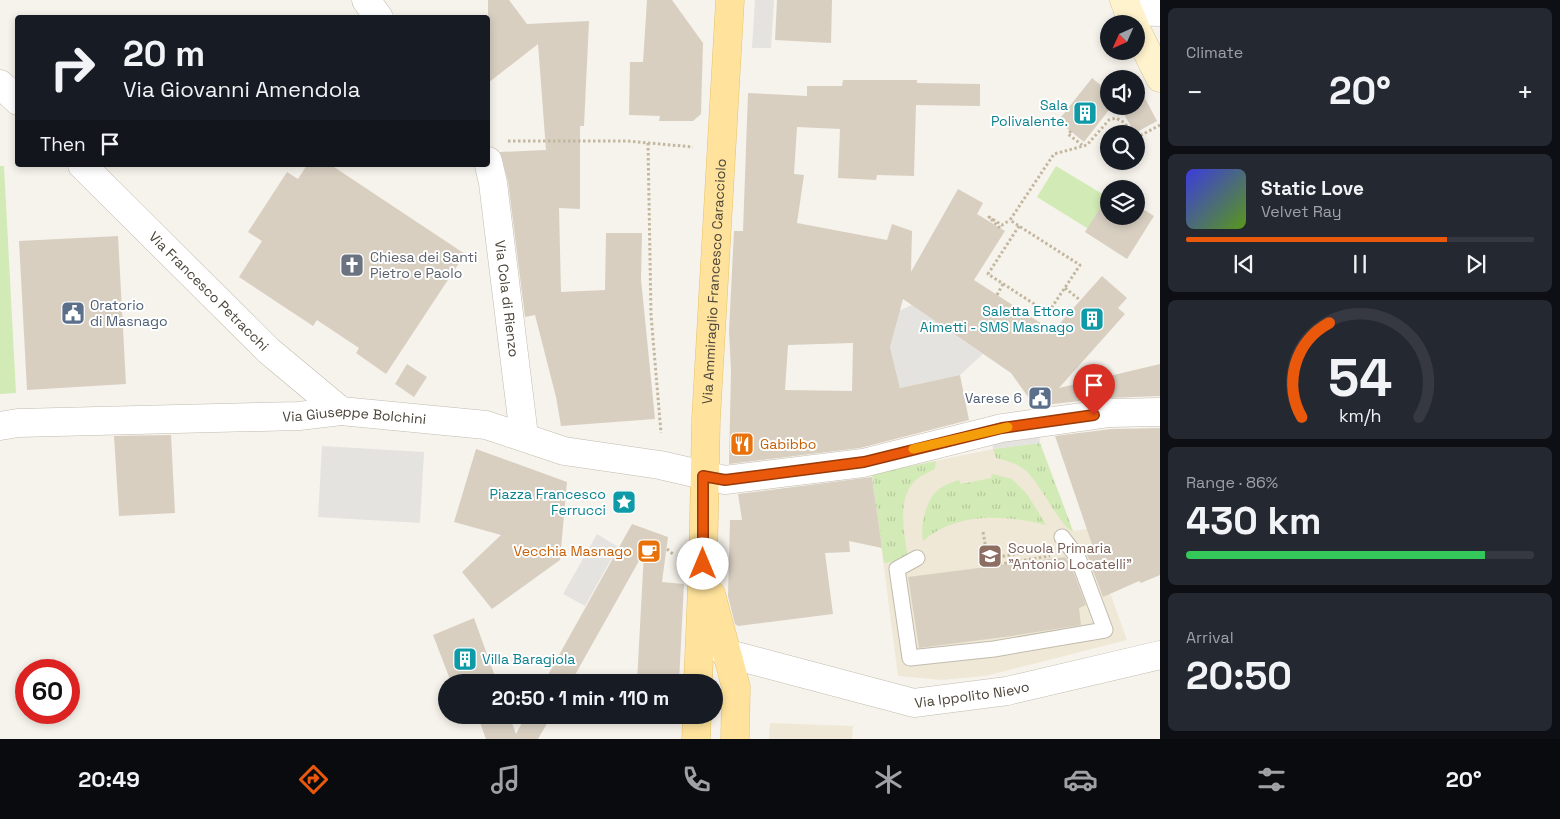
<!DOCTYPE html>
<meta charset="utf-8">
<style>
:root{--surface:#171b24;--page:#242831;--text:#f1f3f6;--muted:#9ea1a6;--line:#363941;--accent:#ea580c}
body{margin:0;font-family:"Space Grotesk",sans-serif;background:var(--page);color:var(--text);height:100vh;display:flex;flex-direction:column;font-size:19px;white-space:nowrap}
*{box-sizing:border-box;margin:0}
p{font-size:16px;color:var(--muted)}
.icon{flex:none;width:28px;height:28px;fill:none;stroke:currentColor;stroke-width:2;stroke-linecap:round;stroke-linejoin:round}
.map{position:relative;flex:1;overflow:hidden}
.details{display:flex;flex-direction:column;gap:8px;padding:8px;background:#0d0f14;width:400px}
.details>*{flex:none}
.banner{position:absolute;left:15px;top:15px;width:475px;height:152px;border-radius:5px;box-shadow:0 2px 8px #0003;background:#171b24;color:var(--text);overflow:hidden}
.needle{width:32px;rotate:225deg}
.controls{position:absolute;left:1100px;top:15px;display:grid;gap:10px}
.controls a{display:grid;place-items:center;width:45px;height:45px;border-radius:50%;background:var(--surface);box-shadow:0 2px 8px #0003;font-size:25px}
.speed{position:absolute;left:15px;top:659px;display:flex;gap:10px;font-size:25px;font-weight:700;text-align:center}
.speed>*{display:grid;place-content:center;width:65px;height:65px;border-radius:50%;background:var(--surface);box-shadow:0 2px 8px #0003;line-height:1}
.speed .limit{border:8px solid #d22;background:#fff;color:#111}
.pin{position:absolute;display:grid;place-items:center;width:42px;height:42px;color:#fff;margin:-51px -21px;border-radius:50% 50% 50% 0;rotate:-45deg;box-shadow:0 0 5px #0007}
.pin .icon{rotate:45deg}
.me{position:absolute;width:55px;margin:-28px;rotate:0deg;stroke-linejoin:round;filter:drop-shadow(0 0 4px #0008)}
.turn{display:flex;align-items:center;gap:18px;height:105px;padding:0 25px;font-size:22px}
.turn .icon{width:65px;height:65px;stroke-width:2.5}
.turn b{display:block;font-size:35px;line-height:42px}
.then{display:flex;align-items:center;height:48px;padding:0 25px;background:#0003;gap:10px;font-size:19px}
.big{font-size:38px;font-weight:700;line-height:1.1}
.details .card{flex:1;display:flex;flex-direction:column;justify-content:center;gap:8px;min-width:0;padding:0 18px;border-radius:8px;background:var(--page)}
.details .dial{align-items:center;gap:0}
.dial svg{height:130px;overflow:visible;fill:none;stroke:var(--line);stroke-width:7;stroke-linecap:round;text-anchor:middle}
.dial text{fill:var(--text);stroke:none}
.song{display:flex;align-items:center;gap:15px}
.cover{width:60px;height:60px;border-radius:8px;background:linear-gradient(135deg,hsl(240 70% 55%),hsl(90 70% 35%))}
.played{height:5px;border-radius:2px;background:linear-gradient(90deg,var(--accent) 75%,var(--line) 75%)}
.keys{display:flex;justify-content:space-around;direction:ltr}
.heat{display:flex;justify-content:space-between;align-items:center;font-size:28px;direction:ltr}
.charge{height:8px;border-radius:4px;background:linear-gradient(90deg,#34c759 86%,var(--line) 0)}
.trip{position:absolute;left:438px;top:674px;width:285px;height:50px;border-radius:25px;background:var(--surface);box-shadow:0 2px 8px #0003;font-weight:700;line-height:50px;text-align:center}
.tabs{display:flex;height:80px;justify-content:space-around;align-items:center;background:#090b0e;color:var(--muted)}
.tabs .icon{width:35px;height:35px}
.tabs .on{color:var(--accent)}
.tabs b{font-size:22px;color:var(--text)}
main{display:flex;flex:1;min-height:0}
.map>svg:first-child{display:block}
.education{fill:#efe8d6}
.grass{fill:url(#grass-tufts)}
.pitch{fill:#d2eab5}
.parking{fill:#e5e3e0}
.building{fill:#d8cfc1;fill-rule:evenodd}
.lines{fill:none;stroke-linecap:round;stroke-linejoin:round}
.lane-casing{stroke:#c2bbae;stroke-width:17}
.street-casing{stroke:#c2bbae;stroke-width:29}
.secondary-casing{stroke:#d6c79b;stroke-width:29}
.primary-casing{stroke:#e6c16a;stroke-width:29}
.path{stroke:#c4b79f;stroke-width:3;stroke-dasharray:2.5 2.5;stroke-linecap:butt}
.lane{stroke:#fff;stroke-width:15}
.street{stroke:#fff;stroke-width:28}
.secondary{stroke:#fff3cd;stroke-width:28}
.primary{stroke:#ffe39c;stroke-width:28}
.route-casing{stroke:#983908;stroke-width:12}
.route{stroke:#ea580c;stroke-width:9}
.slow{stroke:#f59e0b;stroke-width:9}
.labels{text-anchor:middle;stroke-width:4;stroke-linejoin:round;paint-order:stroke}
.culture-label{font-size:14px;fill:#0d838f;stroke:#fff;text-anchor:end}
.worship-label{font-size:14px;fill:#5b616d;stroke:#fff;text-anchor:start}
.street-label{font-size:14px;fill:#4b4439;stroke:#fff}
.service-label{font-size:14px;fill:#4e5e75;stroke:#fff;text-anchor:start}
.food-label{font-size:14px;fill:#c56008;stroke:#fff;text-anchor:start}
.education-label{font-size:14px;fill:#785e54;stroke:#fff;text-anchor:start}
</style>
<main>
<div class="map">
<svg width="1160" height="739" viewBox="0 0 1160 739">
<defs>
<pattern id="grass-tufts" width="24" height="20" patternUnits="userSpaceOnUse" patternTransform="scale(1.25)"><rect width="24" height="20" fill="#d2eab5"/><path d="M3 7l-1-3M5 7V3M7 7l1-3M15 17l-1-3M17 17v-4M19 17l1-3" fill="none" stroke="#b6ca9c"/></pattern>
</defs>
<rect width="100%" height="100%" fill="#f6f3ec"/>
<path class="education" d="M 1040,443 L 1073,531 L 1087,529 L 1127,640 L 985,676 L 942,680 L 898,676 L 872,474 L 993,449 Z
M 770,723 L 853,726 L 852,739 L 769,739 Z"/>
<path class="grass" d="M 1040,443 L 1073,531 C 1062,530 1039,481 1025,470 C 1016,463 1007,461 996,458 L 993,449 Z
M 936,461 L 935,469 C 929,472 922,475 917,479 C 895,497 905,536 908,559 L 884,563 L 872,474 Z
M 992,474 L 1012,479 L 1027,494 L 1046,525 C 1004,515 958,511 923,541 C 920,524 926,499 940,488 C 945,485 953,482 959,480 L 961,484 L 991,478 Z"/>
<path class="pitch" d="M 0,166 L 4,166 L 16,393 L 0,394 Z
M 1056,166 L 1109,198 L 1109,216 L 1143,220 L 1124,251 L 1037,197 Z"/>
<path class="parking" d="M 755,0 L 774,0 L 771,48 L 752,48 Z
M 912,305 L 983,354 L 960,375 L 900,388 L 890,347 L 899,311 Z
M 1039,431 L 1040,443 L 993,449 L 991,437 Z
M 322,446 L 424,452 L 420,523 L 318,517 Z
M 597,534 L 618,547 L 585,606 L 563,594 Z"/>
<path class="building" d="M 488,0 L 509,0 L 527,24 L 589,21 L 584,126 L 580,126 L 580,209 L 559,208 L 561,292 L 605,290 L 606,233 L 642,233 L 641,279 L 655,419 L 561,426 L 556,397 L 535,315 L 525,317 L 508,181 L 500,152 L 546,150 L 538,44 L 488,83 Z
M 647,0 L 672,0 L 703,43 L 701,114 L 693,121 L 659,121 L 660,116 L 629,115 L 630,62 L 643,62 Z
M 777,0 L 832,0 L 831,43 L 775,40 Z
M 1092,78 L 1109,92 L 1109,106 L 1112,106 L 1084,142 L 1058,121 Z
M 843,80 L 917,80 L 917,83 L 980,84 L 980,106 L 916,105 L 914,176 L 877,175 L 876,180 L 838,178 L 840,129 L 797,127 L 794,174 L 804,175 L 797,223 L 887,240 L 892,224 L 912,231 L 911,272 L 958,189 L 983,203 L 977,214 L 1005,231 L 974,280 L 1053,331 L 1102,276 L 1127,298 L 1118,308 L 1125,314 L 1059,388 L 1160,364 L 1160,396 L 1108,398 L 1044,405 L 1036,408 L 1011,373 L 903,299 L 890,347 L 900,388 L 960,375 L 969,420 L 860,448 L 729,464 L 731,370 L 729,331 L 734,231 L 743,231 L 748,93 L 807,96 L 807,86 L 842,86 ZM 853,343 L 852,391 L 785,390 L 788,345 Z
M 1136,81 L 1157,121 L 1135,133 L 1119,106 L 1136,106 Z
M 307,165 L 331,165 L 465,254 L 386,374 L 356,353 L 359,348 L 317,320 L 313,326 L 239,277 L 262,241 L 248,232 L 287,172 L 298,179 Z
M 1109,194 L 1109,216 L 1136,216 L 1136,205 L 1154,216 L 1127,259 L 1085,232 Z
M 118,236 L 126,384 L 27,390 L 19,241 Z
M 407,364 L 427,377 L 414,397 L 395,384 Z
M 1160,428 L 1160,575 L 1141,583 L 1139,581 L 1103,597 L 1087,554 L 1095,553 L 1055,436 L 1111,429 Z
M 171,435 L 175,513 L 119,516 L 114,436 Z
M 476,449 L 567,482 L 560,560 L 492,609 L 462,572 L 501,535 L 454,522 Z
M 872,477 L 882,548 L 849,541 L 850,552 L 825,553 L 833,614 L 738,626 L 735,624 L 728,596 L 730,520 L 742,520 L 738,494 Z
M 632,524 L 668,537 L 662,582 L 684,584 L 679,682 L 637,682 L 644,552 L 571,682 L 544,682 Z
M 1065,557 L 1070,563 L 1086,605 L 1079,608 L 1081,625 L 1012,636 L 919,648 L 908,577 Z
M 474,618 L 497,682 L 451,682 L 433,635 Z
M 463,715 L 509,715 L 516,734 L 526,715 L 552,715 L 538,739 L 486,739 L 478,717 L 465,721 Z"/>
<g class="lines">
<g class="lane-casing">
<path id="lane" d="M 917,558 L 897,569 L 910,658 L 994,649 L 1105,630 L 1078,558 L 1062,537"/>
</g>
<g class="street-casing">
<g id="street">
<path d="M 366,0 L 379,18"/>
<path d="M 1128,11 L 1160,12"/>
<path d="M 0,84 L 18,101"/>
<path id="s1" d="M 488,161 L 493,183 L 524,436"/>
<path id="s2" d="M 82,165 L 269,351 L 341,411"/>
<path id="s3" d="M 0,426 L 18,423 L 299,416 L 341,411 L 486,425 L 564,451 L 660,465 L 725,480 L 863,463 L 1002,428 L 1110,413 L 1160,412"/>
<path id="s4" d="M 725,653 L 914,703 L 1007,691 L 1160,655"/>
</g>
</g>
<g class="secondary-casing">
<path id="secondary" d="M 1124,0 L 1134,24
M 1136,29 L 1160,78"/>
</g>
<g class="primary-casing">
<g id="primary">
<path d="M 711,594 L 736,687 L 735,739"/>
<path id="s5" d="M 698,682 L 703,563 L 706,419 L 730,0"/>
<path d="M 696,739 L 697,715"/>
</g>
</g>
<path class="path" d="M 1071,131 L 1068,134 L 1082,145
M 1136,138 L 1160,125
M 508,141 L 627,141 L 693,147
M 648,143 L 651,315 L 661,433
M 1019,226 L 988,274 L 1048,313 L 1080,265 L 1019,226 L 1010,220 L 1054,154 L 1087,145 L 1109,120 L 1116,118 L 1125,123 L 1131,134
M 1000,228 L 989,217 L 1002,225 L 1010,220
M 1065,288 L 1080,300
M 997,295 L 1003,284
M 983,532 L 989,566 L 1050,556
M 991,548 L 993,558 L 1044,549
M 667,549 L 674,555"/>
<use href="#lane" class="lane"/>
<use href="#street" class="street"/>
<use href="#secondary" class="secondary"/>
<use href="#primary" class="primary"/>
</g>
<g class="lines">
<g class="route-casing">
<path id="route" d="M 703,564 L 703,476 L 725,480 L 864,462 L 1002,428 L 1094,415"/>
</g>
<use href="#route" class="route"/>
<path class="slow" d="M 913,449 L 1008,427"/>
</g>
<defs>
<g id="building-square" transform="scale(1.25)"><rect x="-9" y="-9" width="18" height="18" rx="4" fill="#0f9aa8" stroke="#fff"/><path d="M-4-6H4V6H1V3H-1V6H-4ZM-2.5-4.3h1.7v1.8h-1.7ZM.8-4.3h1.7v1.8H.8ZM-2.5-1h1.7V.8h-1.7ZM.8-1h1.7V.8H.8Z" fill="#fff"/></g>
<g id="church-square" transform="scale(1.25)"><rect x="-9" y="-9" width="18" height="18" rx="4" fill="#6b7280" stroke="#fff"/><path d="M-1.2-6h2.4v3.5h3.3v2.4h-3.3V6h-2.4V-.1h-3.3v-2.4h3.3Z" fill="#fff"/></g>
<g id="civic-square" transform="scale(1.25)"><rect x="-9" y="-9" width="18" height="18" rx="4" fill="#5c6f8a" stroke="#fff"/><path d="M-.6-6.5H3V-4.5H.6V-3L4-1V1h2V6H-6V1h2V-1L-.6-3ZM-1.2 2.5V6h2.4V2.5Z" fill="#fff"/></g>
<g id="restaurant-square" transform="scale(1.25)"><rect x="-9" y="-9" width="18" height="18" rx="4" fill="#e8710a" stroke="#fff"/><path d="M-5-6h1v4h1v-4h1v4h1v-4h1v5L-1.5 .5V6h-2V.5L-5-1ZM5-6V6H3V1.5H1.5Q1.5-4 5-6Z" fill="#fff"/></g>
<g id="sight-square" transform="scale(1.25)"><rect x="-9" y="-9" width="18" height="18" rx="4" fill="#0f9aa8" stroke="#fff"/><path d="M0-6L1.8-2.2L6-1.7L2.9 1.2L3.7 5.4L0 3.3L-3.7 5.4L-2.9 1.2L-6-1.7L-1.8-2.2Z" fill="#fff"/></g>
<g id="cafe-square" transform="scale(1.25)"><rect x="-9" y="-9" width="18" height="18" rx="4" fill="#e8710a" stroke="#fff"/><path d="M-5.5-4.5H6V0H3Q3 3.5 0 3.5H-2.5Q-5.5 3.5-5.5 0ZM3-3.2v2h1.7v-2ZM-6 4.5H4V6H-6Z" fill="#fff"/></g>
<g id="school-square" transform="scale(1.25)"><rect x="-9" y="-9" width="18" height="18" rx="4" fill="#8d6e63" stroke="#fff"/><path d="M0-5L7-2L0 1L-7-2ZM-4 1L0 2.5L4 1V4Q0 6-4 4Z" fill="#fff"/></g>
</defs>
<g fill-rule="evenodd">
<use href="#building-square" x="1085" y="113"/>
<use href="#church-square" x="352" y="265"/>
<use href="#civic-square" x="73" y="313"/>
<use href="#building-square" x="1092" y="319"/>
<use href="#civic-square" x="1040" y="398"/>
<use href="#restaurant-square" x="742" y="444"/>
<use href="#sight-square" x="624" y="502"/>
<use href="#cafe-square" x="649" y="551"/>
<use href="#school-square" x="990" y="556"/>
<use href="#building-square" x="465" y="659"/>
</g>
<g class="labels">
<g class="culture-label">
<text x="1068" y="110">Sala<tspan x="1068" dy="16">Polivalente.</tspan></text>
<text x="1074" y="316">Saletta Ettore<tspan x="1074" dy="16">Aimetti - SMS Masnago</tspan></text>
<text x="606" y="499">Piazza Francesco<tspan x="606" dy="16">Ferrucci</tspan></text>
<text x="482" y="664" text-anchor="start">Villa Baragiola</text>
</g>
<g class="worship-label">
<text x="370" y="262">Chiesa dei Santi<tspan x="370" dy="16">Pietro e Paolo</tspan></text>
</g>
<g class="street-label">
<text dy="5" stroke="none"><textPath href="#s5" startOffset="401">Via Ammiraglio Francesco Caracciolo</textPath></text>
<text dy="5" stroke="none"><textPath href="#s2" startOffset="179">Via Francesco Petracchi</textPath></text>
<text dy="5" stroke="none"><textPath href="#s1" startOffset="139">Via Cola di Rienzo</textPath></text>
<text dy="5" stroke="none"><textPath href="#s3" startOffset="355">Via Giuseppe Bolchini</textPath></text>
<text dy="5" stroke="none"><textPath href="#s4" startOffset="254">Via Ippolito Nievo</textPath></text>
</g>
<g class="service-label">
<text x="90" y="310">Oratorio<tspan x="90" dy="16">di Masnago</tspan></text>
<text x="1022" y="403" text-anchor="end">Varese 6</text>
</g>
<g class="food-label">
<text x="760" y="449">Gabibbo</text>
<text x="632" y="556" text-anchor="end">Vecchia Masnago</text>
</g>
<g class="education-label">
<text x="1008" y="553">Scuola Primaria<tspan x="1008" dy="16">"Antonio Locatelli"</tspan></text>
</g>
</g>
</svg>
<div class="controls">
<a><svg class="needle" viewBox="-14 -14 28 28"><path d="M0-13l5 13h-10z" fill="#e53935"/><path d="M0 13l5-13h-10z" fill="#9ea1a6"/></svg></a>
<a><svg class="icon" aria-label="sound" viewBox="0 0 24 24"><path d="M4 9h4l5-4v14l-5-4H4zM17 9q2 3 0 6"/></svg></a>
<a><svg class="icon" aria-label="search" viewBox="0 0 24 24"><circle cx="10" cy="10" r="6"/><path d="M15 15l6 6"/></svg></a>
<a><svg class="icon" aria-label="layers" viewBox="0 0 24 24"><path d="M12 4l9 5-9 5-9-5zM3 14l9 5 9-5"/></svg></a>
</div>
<div class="speed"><div class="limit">60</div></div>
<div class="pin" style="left:1094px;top:415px;background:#d93025"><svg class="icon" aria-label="arrive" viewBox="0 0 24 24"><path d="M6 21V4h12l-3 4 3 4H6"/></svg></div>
<svg class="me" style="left:703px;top:564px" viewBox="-20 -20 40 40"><circle r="19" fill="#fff"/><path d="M0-13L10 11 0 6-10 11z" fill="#ea580c"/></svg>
<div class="trip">20:50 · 1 min · 110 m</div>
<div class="banner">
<div class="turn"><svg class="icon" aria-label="right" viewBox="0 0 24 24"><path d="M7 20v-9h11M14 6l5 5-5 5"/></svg><div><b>20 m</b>Via Giovanni Amendola</div></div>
<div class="then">Then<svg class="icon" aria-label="arrive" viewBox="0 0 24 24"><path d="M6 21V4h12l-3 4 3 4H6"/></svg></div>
</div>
</div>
<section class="details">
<div class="card"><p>Climate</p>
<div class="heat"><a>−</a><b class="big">20°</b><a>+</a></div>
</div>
<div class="card">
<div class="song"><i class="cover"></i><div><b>Static Love</b><p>Velvet Ray</p></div></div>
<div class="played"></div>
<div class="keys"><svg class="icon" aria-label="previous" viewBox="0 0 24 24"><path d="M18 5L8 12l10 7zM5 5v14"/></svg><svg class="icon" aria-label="pause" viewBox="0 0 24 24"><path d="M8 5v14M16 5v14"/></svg><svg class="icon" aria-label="next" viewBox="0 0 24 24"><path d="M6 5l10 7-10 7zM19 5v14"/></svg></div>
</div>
<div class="card dial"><svg viewBox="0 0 100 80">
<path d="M14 69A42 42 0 1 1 86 69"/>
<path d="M14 69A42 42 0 0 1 31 11" stroke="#ea580c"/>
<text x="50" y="56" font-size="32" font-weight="700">54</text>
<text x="50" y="72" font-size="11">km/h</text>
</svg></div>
<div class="card"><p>Range · 86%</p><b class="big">430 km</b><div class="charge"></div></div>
<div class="card"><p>Arrival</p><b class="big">20:50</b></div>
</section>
</main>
<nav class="tabs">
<b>20:49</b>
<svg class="icon on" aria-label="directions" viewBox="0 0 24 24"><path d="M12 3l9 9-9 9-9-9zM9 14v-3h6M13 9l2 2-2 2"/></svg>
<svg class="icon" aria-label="music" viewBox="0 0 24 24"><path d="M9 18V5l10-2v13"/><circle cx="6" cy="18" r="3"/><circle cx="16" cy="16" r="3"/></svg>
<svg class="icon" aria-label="phone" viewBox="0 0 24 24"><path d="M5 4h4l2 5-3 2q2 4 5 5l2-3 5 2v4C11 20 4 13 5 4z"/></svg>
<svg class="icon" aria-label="climate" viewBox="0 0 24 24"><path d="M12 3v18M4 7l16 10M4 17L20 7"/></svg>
<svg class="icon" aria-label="car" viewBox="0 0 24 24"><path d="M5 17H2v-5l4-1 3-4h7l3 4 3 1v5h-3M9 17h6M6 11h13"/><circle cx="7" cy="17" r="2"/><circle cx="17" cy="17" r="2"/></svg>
<svg class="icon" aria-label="filters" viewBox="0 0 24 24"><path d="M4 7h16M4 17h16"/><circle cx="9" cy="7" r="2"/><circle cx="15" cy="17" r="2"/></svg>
<b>20°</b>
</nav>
